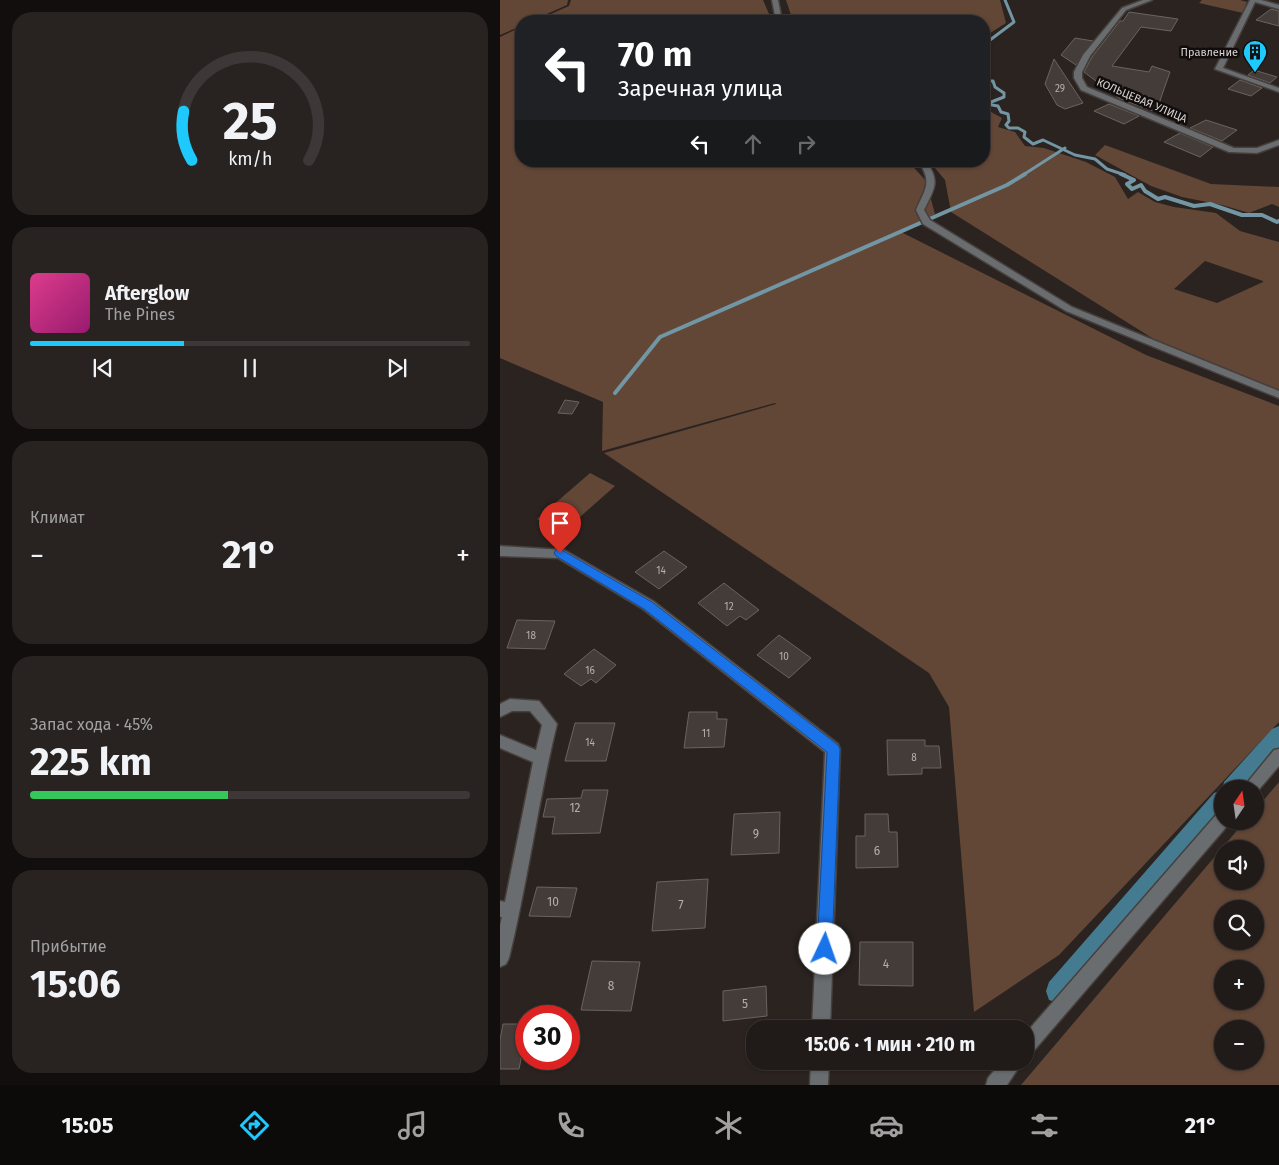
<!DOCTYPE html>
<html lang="ru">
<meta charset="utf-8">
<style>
:root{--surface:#201a18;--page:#282321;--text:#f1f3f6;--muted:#a2a1a2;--line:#3d3837;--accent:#1dc9fd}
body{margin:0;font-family:"Fira Sans",sans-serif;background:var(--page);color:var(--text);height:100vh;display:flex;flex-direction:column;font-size:19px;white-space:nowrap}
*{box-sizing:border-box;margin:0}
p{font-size:16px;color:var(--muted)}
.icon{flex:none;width:28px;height:28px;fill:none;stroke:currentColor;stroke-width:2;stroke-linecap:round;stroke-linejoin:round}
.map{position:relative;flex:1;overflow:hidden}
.drawer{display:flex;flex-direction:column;gap:12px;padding:12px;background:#120e0d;width:500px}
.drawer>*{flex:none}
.hud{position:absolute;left:15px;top:15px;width:475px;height:152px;border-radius:20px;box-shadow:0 1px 4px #0004,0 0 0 1px var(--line);background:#202124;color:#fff;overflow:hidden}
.needle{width:32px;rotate:13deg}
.controls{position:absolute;left:714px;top:780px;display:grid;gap:10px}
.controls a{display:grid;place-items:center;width:50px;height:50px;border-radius:50%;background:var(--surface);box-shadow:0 1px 4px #0004,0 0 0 1px var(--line);font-size:25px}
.speed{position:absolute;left:15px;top:1005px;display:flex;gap:10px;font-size:25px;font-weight:700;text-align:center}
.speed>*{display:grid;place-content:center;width:65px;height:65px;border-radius:50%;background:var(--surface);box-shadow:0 1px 4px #0004,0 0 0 1px var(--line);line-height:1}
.speed .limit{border:8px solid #d22;background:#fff;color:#111}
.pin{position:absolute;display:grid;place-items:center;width:42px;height:42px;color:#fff;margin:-51px -21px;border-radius:50% 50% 50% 0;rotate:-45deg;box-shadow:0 0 5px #0007}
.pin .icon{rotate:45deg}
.me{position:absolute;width:55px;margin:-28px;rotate:3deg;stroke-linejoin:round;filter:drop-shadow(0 0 4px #0008)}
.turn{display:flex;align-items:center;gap:18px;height:105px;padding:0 20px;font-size:22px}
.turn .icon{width:65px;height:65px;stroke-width:2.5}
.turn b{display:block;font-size:35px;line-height:42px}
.lanes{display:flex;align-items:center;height:48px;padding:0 20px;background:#0003;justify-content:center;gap:25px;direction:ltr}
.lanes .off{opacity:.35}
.big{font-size:38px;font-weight:700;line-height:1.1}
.drawer .widget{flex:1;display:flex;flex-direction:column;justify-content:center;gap:8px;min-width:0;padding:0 18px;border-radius:20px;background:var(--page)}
.drawer .dial{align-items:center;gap:0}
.dial svg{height:130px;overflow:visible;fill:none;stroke:var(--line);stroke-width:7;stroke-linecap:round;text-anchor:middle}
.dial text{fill:var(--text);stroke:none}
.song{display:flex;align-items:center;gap:15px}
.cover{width:60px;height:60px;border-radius:8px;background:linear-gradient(135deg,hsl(330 70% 55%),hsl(320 70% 35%))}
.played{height:5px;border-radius:2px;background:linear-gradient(90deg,var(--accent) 35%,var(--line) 35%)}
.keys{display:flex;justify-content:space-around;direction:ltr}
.heat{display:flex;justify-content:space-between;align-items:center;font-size:28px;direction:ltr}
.charge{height:8px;border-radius:4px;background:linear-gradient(90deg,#34c759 45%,var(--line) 0)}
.trip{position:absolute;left:246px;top:1020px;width:288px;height:50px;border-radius:20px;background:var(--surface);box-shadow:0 1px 4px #0004,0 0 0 1px var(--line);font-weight:700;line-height:50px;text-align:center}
.tabs{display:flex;height:80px;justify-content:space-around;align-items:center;background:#0d0a0a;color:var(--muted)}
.tabs .icon{width:35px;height:35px}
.tabs .active{color:var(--accent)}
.tabs b{font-size:22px;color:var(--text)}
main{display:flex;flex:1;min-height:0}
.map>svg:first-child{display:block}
.green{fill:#624636;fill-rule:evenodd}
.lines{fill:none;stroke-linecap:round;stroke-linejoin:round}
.stream-far1{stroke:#7296a4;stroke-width:3}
.stream{stroke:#7296a4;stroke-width:4}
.canal{fill:#457b90;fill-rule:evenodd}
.building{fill:#443c38;stroke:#6a635e}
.minor-casing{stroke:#463f3c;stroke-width:3}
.minor{fill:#6a6d6f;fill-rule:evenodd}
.route{fill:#1a73e8;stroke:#114b97}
.labels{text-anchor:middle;stroke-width:5;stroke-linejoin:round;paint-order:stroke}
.number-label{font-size:10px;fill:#b4afac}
.far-poi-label{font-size:11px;fill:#dad5d2;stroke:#100d0c;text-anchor:end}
.far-street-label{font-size:11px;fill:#dad5d2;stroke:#100d0c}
.near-number-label{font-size:12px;fill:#b4afac}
</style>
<main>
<section class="drawer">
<div class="widget dial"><svg viewBox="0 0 100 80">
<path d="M14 69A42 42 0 1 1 86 69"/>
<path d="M14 69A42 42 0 0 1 9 39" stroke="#1dc9fd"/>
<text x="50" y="56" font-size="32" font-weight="700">25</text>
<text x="50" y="72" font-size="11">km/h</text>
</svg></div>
<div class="widget">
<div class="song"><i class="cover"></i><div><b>Afterglow</b><p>The Pines</p></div></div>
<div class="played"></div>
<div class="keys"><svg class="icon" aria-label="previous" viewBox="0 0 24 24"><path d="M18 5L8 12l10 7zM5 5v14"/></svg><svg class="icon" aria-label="pause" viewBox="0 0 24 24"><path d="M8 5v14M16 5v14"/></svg><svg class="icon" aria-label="next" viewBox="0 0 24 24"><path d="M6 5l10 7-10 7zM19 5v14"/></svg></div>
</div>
<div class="widget"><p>Климат</p>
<div class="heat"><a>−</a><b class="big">21°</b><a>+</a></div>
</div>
<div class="widget"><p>Запас хода · 45%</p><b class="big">225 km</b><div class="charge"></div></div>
<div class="widget"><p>Прибытие</p><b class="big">15:06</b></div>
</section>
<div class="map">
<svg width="779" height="1085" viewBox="0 0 779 1085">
<rect width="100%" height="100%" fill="#2a2320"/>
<path class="green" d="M 0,0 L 68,0 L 67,5 L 31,21 L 21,21 L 21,26 L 0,35 Z
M 71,0 L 263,0 L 272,21 L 35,21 L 69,6 Z
M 286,0 L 500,0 L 506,23 L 484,37 L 484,21 L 293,21 Z
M 702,0 L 740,0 L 747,2 L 743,13 L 699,3 Z
M 21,27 L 21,161 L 408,161 L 426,181 L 435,214 L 401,232 L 646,355 L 779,406 L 779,722 L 559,955 L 474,1012 L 449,707 L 429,673 L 104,453 L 276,404 L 275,403 L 102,451 L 103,402 L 0,358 L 0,37 Z
M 484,108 L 502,118 L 498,127 L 515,132 L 525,146 L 544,148 L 586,162 L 615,177 L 628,199 L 638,192 L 655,202 L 674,207 L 716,213 L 740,231 L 779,242 L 779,390 L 660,343 L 451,212 L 445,180 L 429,161 L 484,161 ZM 705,261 L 763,281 L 763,282 L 717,303 L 674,289 Z
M 605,145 L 711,184 L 779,187 L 779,207 L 772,204 L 749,213 L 722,205 L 682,197 L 651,186 L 595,155 Z
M 90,473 L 115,486 L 63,532 L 37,519 Z
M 779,782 L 779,1085 L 521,1085 L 745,821 L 755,821 L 755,810 ZM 722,849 L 755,849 L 755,881 L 722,881 ZM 722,909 L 755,909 L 755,941 L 722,941 ZM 722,969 L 755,969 L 755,1001 L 722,1001 ZM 722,1029 L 755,1029 L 755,1061 L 722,1061 Z"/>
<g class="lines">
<path class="stream-far1" d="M 484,57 L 486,43 L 514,22 L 505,0
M 484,81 L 493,81 L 495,87 L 504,93 L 504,97 L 486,104 L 498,106 L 501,112 L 508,114 L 509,121 L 506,125 L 509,128 L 518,128 L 525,132 L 524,137 L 533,144 L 543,140 L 575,155 L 595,159 L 607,169 L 625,175
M 523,175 L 565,148"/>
<path class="stream" d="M 621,174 L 634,180 L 627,184 L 632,189 L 641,185 L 645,191 L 658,199 L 665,197 L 694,206 L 710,204 L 742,215 L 762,215 L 777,222 L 779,221
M 115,393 L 160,337 L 507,185 L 525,174"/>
<path class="canal" d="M 779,726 L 779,750 L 746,789 L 722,789 L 722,815 L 567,1000 L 558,1003 L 549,1000 L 546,991 L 549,982 L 714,793 L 722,790 L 724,782 L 772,729 Z"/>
</g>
<path class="building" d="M 771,9 L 779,11 L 779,26 L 756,20 Z
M 629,12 L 678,19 L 671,31 L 641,27 L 612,66 L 649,72 L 652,66 L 670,72 L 656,112 L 620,99 L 584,72 L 592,57 L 620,21 L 623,21 Z
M 575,38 L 593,41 L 576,65 L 561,55 Z
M 554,59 L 583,103 L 565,109 L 557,105 L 545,84 Z
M 754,70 L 777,77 L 770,83 L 748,75 Z
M 740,80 L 762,88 L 751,96 L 728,89 Z
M 609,104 L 639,116 L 624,124 L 594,111 Z
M 706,120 L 737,130 L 722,141 L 690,128 Z
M 680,133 L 713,147 L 700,157 L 664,142 Z
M 65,400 L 79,402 L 72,414 L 58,413 Z
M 164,551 L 187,567 L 159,589 L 135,572 Z
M 224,583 L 259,610 L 246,620 L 240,616 L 227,626 L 198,603 Z
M 17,620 L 55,621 L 45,649 L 7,648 Z
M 279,635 L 311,658 L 289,678 L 257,655 Z
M 94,649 L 116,665 L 96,683 L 91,679 L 81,686 L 64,674 Z
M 189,712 L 217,712 L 217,719 L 227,719 L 224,747 L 184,748 Z
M 75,723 L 115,723 L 106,761 L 65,761 Z
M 387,740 L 425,740 L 425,746 L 439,746 L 441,768 L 422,768 L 422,774 L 388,775 Z
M 83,790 L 108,790 L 100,833 L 52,834 L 55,817 L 43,817 L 47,799 L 81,798 Z
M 280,812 L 279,853 L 231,855 L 234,814 Z
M 365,814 L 388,814 L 389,832 L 397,832 L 398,867 L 356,868 L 356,836 L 365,836 Z
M 208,879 L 205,928 L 152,931 L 157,882 Z
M 37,887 L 77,888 L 70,917 L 29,916 Z
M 360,942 L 413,942 L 413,986 L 359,985 Z
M 92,961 L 140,962 L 131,1011 L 81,1010 Z
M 266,986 L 267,1016 L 223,1021 L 223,991 Z
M 3,1024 L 26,1024 L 26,1054 L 22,1054 L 19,1069 L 0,1069 L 0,1040 Z"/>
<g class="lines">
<g class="minor-casing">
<path id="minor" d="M 272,0 L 278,0 L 282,21 L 276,21 Z
M 643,0 L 652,0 L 626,10 L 590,56 L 582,72 L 582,78 L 587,87 L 734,148 L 757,148 L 779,140 L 779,145 L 757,153 L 729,152 L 581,90 L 574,78 L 574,72 L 583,55 L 622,8 Z
M 750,0 L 761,0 L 779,5 L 779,9 L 755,2 L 723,68 L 779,88 L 779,92 L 715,69 Z
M 418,161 L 426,161 C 441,182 434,189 424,210 L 430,220 L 572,307 L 779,391 L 779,398 L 566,311 L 423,224 L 416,210 C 425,189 433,182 418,161 Z
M 0,546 L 64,550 L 153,601 L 338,744 L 340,749 L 330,1029 L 312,1029 L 325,752 L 143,609 L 58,558 L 0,556 Z
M 10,699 L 39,701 L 57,724 C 38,801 28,881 9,958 L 6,964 L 0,967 L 0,925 L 2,917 L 0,917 L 0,901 L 5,902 L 33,762 L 0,748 L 0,735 L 36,750 L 42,725 L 30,711 L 12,711 L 0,717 L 0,704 Z
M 779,749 L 779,766 L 755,794 L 755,789 L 742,789 L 774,750 Z
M 722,813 L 722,821 L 729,821 L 728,825 L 531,1054 L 525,1057 L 525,1034 L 716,815 Z
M 311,1061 L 329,1061 L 328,1085 L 310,1085 Z
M 502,1061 L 523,1061 L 507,1085 L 486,1085 L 488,1078 Z"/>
</g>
<use href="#minor" class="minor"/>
</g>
<path class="route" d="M 60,549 L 152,602 L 338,745 L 340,749 L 332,949 L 330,954 L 325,957 L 319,954 L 317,949 L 327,752 L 144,609 L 56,556 L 54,553 L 56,550 Z"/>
<defs>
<g id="building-pin" transform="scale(1.25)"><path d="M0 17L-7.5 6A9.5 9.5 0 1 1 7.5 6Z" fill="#1dc9fd" stroke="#100d0c"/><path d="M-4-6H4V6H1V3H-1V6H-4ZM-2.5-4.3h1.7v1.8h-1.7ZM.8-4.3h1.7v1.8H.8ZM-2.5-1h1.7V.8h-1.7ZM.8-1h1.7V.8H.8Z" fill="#111"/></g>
</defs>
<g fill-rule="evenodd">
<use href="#building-pin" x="755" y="52"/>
</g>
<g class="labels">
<g class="number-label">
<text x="560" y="92">29</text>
<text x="161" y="574">14</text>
<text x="229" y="610">12</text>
<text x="31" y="639">18</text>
<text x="284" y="660">10</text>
<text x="90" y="674">16</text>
<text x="206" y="737">11</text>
<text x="90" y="746">14</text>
<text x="414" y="761">8</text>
</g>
<g class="far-poi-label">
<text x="738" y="56">Правление</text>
</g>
<g class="far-street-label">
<text transform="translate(642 100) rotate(23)" y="4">КОЛЬЦЕВАЯ УЛИЦА</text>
</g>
<g class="near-number-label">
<text x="75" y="812">12</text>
<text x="256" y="838">9</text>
<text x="377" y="855">6</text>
<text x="53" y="906">10</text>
<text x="181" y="909">7</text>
<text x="386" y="968">4</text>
<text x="111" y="990">8</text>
<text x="245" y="1008">5</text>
</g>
</g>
</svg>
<div class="controls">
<a><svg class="needle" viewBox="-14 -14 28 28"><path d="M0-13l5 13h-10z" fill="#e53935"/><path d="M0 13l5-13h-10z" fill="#a2a1a2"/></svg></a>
<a><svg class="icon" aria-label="sound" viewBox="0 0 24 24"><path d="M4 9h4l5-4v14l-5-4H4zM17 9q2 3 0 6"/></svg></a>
<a><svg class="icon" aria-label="search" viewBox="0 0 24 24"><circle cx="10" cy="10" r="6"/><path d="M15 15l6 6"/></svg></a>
<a>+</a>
<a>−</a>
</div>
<div class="speed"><div class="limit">30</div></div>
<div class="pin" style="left:60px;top:553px;background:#d93025"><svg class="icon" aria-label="arrive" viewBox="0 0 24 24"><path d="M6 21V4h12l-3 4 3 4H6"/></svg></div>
<svg class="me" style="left:325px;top:949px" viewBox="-20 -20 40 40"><circle r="19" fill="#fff"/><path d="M0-13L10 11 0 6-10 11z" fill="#1a73e8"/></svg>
<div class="trip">15:06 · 1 мин · 210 m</div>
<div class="hud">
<div class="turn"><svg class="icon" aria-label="left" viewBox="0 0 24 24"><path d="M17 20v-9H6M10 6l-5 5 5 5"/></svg><div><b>70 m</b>Заречная улица</div></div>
<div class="lanes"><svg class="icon" aria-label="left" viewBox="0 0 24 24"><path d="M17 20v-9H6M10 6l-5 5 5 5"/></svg><svg class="icon off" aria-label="ahead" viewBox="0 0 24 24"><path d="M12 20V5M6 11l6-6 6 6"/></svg><svg class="icon off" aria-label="right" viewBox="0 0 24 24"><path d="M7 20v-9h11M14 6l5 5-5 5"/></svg></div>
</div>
</div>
</main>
<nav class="tabs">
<b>15:05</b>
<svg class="icon active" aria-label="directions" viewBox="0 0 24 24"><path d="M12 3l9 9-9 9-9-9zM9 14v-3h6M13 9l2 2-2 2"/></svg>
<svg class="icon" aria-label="music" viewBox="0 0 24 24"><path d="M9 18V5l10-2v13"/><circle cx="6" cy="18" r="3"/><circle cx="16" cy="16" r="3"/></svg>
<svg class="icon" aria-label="phone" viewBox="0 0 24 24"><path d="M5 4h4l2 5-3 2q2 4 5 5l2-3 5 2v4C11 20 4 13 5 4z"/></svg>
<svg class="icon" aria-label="climate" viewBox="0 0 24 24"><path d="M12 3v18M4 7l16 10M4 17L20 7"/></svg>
<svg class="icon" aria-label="car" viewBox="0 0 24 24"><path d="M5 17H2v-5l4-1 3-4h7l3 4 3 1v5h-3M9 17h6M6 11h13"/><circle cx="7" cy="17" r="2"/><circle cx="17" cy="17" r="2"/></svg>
<svg class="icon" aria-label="filters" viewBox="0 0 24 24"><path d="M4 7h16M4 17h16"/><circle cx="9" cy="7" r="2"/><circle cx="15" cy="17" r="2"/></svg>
<b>21°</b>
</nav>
